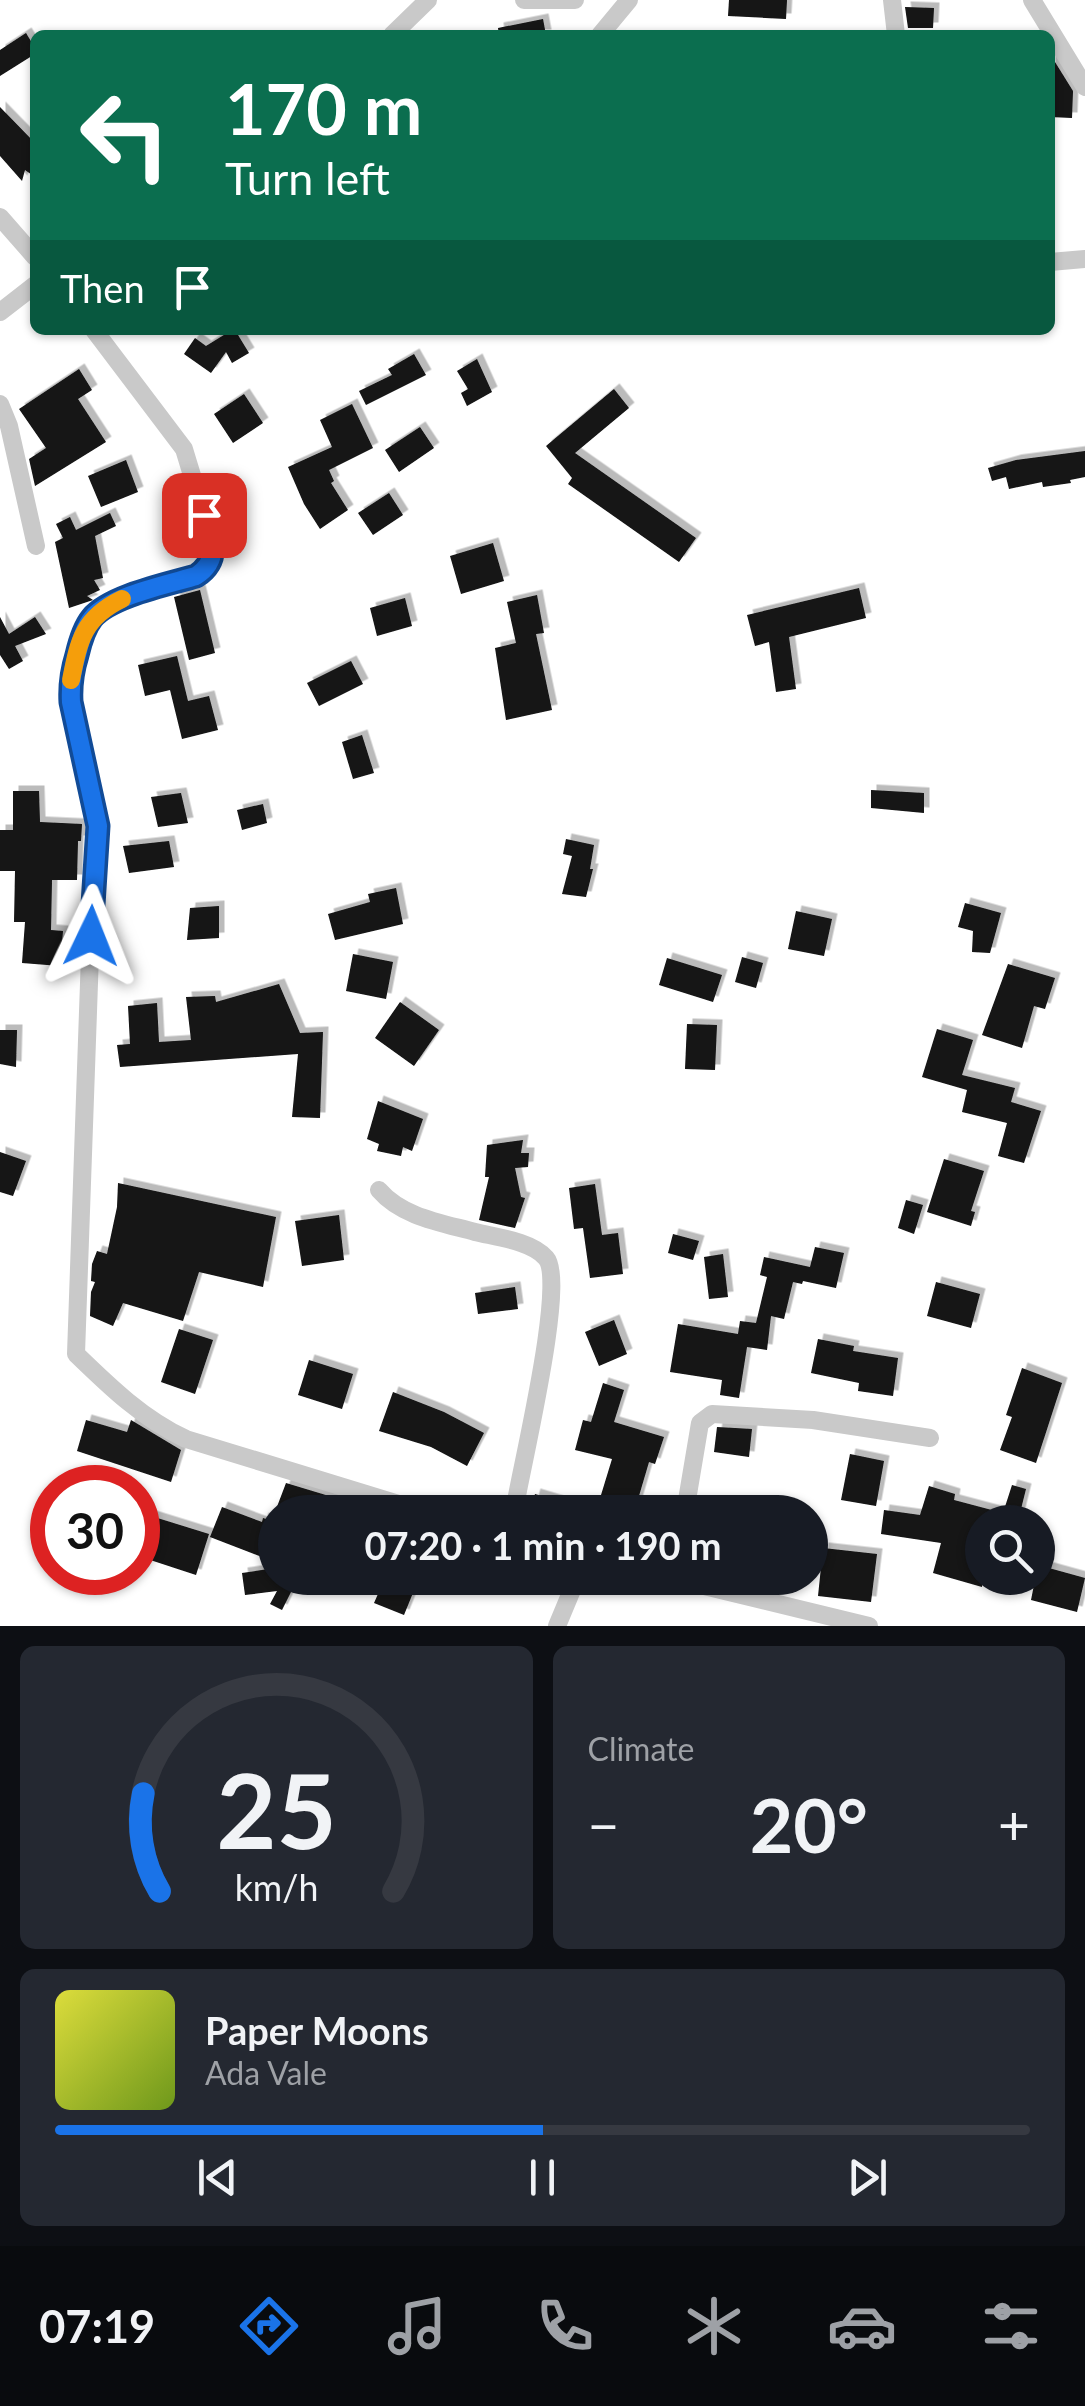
<!DOCTYPE html>
<meta charset="utf-8">
<style>
:root{--surface:#171b24;--page:#242831;--text:#f1f3f6;--muted:#9ea1a6;--line:#363941;--accent:#1a73e8}
body{margin:0;font-family:Lato,sans-serif;background:var(--page);color:var(--text);height:100vh;display:flex;flex-direction:column;font-size:38px;white-space:nowrap}
*{box-sizing:border-box;margin:0}
p{font-size:32px;color:var(--muted)}
.icon{flex:none;width:55px;height:55px;fill:none;stroke:currentColor;stroke-width:2;stroke-linecap:round;stroke-linejoin:round}
.map{position:relative;height:1626px;overflow:hidden}
.side{display:flex;flex-direction:column;gap:20px;padding:20px;background:#0d0f14;flex:1}
.side>*{flex:none}
.top-card{position:absolute;left:30px;top:30px;width:1025px;height:305px;border-radius:15px;box-shadow:0 2px 8px #0004;background:#0b6e4f;color:#fff;overflow:hidden}
.buttons{position:absolute;left:965px;top:1505px;display:grid;gap:20px}
.buttons a{display:grid;place-items:center;width:90px;height:90px;border-radius:50%;background:var(--surface);box-shadow:0 2px 8px #0004;font-size:50px}
.speed{position:absolute;left:30px;top:1465px;display:flex;gap:20px;font-size:50px;font-weight:700;text-align:center}
.speed>*{display:grid;place-content:center;width:130px;height:130px;border-radius:50%;background:var(--surface);box-shadow:0 2px 8px #0004;line-height:1}
.speed .limit{border:15px solid #d22;background:#fff;color:#111}
.pin{position:absolute;display:grid;place-items:center;width:85px;height:85px;color:#fff;margin:-42px;border-radius:20px;box-shadow:0 5px 15px #0006}
.me{position:absolute;width:110px;margin:-55px;rotate:2deg;stroke-linejoin:round;filter:drop-shadow(0 0 8px #0008)}
.turn{display:flex;align-items:center;gap:35px;height:210px;padding:0 30px;font-size:45px}
.turn .icon{width:130px;height:130px;stroke-width:2.5}
.turn b{display:block;font-size:70px;line-height:85px}
.then{display:flex;align-items:center;height:95px;padding:0 30px;background:#0003;gap:20px;font-size:38px}
.big{font-size:75px;font-weight:700;line-height:1.1}
.side .widget{flex:1;display:flex;flex-direction:column;justify-content:center;gap:15px;min-width:0;padding:0 35px;border-radius:15px;background:var(--page)}
.side .dial{align-items:center;gap:0}
.dial svg{height:260px;overflow:visible;fill:none;stroke:var(--line);stroke-width:7;stroke-linecap:round;text-anchor:middle}
.dial text{fill:var(--text);stroke:none}
.song{display:flex;align-items:center;gap:30px}
.cover{width:120px;height:120px;border-radius:15px;background:linear-gradient(135deg,hsl(60 70% 55%),hsl(80 70% 35%))}
.played{height:10px;border-radius:5px;background:linear-gradient(90deg,var(--accent) 50%,var(--line) 50%)}
.keys{display:flex;justify-content:space-around;direction:ltr}
.heat{display:flex;justify-content:space-between;align-items:center;font-size:55px;direction:ltr}
.side .tiles{flex:1;display:grid;gap:20px;grid-template-columns:1fr 1fr}
.widget:last-child{grid-column:span 2}
.trip{position:absolute;left:258px;top:1495px;width:570px;height:100px;border-radius:50px;background:var(--surface);box-shadow:0 2px 8px #0004;font-weight:700;line-height:100px;text-align:center}
.tab-bar{display:flex;height:160px;justify-content:space-around;align-items:center;background:#090b0e;color:var(--muted)}
.tab-bar .icon{width:70px;height:70px}
.tab-bar .selected{color:var(--accent)}
.tab-bar b{font-size:45px;color:var(--text)}
.map>svg:first-child{display:block}
.building{fill:#131313;filter:url(#shadow)}
.lines{fill:none;stroke-linecap:round;stroke-linejoin:round}
.minor{stroke:#c9c9c9;stroke-width:18}
.route-casing{stroke:#114b97;stroke-width:25}
.route{stroke:#1a73e8;stroke-width:18}
.slow{stroke:#f59e0b;stroke-width:18}
</style>
<div class="map">
<svg width="1085" height="1626" viewBox="0 0 1085 1626">
<defs>
<filter id="shadow"><feDropShadow dx="5.5" dy="-5.5" stdDeviation="0" flood-color="#0004"/></filter>
</defs>
<rect width="100%" height="100%" fill="#fff"/>
<path class="building" d="M 729,0 L 787,0 L 786,19 L 728,16 Z
M 905,7 L 934,8 L 933,28 L 908,28 Z
M 543,19 L 546,35 L 499,35 L 498,28 Z
M 26,33 L 35,48 L 35,54 L 0,76 L 0,50 Z
M 1050,54 L 1073,91 L 1072,118 L 1050,117 Z
M 0,107 L 35,143 L 35,177 L 25,170 L 22,181 L 0,156 Z
M 232,330 L 242,330 L 238,335 L 249,353 L 232,363 L 226,352 L 211,373 L 184,354 L 195,338 L 206,346 Z
M 414,354 L 426,375 L 366,405 L 359,391 L 392,375 L 388,369 Z
M 477,359 L 492,392 L 467,406 L 461,393 L 468,389 L 457,371 Z
M 79,369 L 92,390 L 78,399 L 106,442 L 35,486 L 29,459 L 46,448 L 19,409 Z
M 614,389 L 629,408 L 575,453 L 696,538 L 679,562 L 568,484 L 572,478 L 546,446 Z
M 244,394 L 263,423 L 233,443 L 214,414 Z
M 352,404 L 373,448 L 329,470 L 334,481 L 331,483 L 348,510 L 320,529 L 304,504 L 288,467 L 332,447 L 320,420 Z
M 420,427 L 434,448 L 399,472 L 385,450 Z
M 1085,451 L 1085,477 L 1070,480 L 1071,483 L 1043,487 L 1042,482 L 1009,489 L 1006,477 L 992,481 L 988,468 L 1016,460 Z
M 126,460 L 138,492 L 101,507 L 88,476 Z
M 389,493 L 403,515 L 373,535 L 358,513 Z
M 110,513 L 116,526 L 95,536 L 103,578 L 94,580 L 100,590 L 87,596 L 93,600 L 69,608 L 55,542 L 63,538 L 56,524 L 70,517 L 76,530 Z
M 493,543 L 504,581 L 461,594 L 450,556 Z
M 859,588 L 866,618 L 789,637 L 796,689 L 776,692 L 769,642 L 755,646 L 747,615 Z
M 200,590 L 215,653 L 189,660 L 174,597 Z
M 537,595 L 544,633 L 536,634 L 552,710 L 506,720 L 495,648 L 516,643 L 507,602 Z
M 405,598 L 412,626 L 377,636 L 370,608 Z
M 0,617 L 9,634 L 35,617 L 46,634 L 15,646 L 23,661 L 9,669 L 0,655 Z
M 177,656 L 188,701 L 209,696 L 218,730 L 182,739 L 170,690 L 145,696 L 138,665 Z
M 351,661 L 363,684 L 319,706 L 307,683 Z
M 362,735 L 374,773 L 353,779 L 342,742 Z
M 871,790 L 924,793 L 924,813 L 871,808 Z
M 13,791 L 39,791 L 40,822 L 82,824 L 81,841 L 78,841 L 77,880 L 52,880 L 51,930 L 63,931 L 60,966 L 22,963 L 25,922 L 14,922 L 15,871 L 0,871 L 0,830 L 13,830 Z
M 181,793 L 188,823 L 158,827 L 151,797 Z
M 263,804 L 267,823 L 242,830 L 237,810 Z
M 566,839 L 594,845 L 590,869 L 593,869 L 586,897 L 562,894 L 572,856 L 563,854 Z
M 169,841 L 174,867 L 129,873 L 123,846 Z
M 396,888 L 403,924 L 335,940 L 328,914 L 370,902 L 368,894 Z
M 965,903 L 1001,913 L 990,953 L 972,952 L 973,931 L 958,927 Z
M 219,906 L 219,938 L 187,940 L 190,908 Z
M 796,911 L 832,919 L 824,956 L 788,949 Z
M 353,954 L 393,962 L 386,999 L 346,991 Z
M 742,957 L 763,963 L 756,988 L 735,982 Z
M 667,958 L 722,975 L 713,1002 L 659,985 Z
M 1008,964 L 1055,978 L 1045,1009 L 1034,1006 L 1022,1048 L 982,1035 Z
M 279,984 L 300,1033 L 323,1032 L 320,1118 L 292,1117 L 298,1054 L 120,1067 L 117,1045 L 130,1044 L 128,1006 L 157,1003 L 159,1042 L 191,1040 L 186,997 L 215,996 L 216,1002 Z
M 400,1002 L 439,1030 L 414,1066 L 375,1038 Z
M 687,1024 L 717,1025 L 715,1070 L 685,1069 Z
M 937,1029 L 973,1040 L 962,1075 L 1015,1088 L 1011,1102 L 1041,1111 L 1024,1163 L 998,1156 L 1007,1123 L 962,1112 L 967,1090 L 922,1077 Z
M 0,1030 L 17,1030 L 16,1067 L 0,1064 Z
M 378,1101 L 423,1119 L 412,1151 L 403,1147 L 401,1156 L 377,1151 L 379,1144 L 367,1139 Z
M 523,1140 L 521,1153 L 529,1153 L 528,1167 L 515,1168 L 521,1197 L 525,1198 L 515,1228 L 479,1220 L 489,1177 L 485,1177 L 487,1145 Z
M 0,1152 L 26,1161 L 13,1196 L 0,1192 Z
M 944,1159 L 984,1171 L 971,1211 L 975,1212 L 971,1226 L 927,1212 Z
M 118,1183 L 276,1217 L 263,1287 L 199,1272 L 183,1321 L 123,1303 L 113,1326 L 90,1316 L 91,1292 L 95,1282 L 91,1281 L 92,1264 L 97,1251 L 107,1254 L 117,1207 Z
M 595,1184 L 602,1235 L 618,1233 L 623,1274 L 590,1278 L 583,1228 L 574,1229 L 569,1188 Z
M 906,1200 L 923,1205 L 914,1234 L 898,1228 Z
M 339,1215 L 344,1260 L 302,1266 L 295,1221 Z
M 673,1234 L 699,1241 L 693,1260 L 668,1253 Z
M 815,1247 L 844,1253 L 836,1288 L 803,1281 L 802,1284 L 793,1282 L 784,1319 L 771,1316 L 767,1350 L 747,1347 L 739,1398 L 720,1395 L 722,1380 L 670,1372 L 678,1324 L 738,1334 L 740,1321 L 756,1323 L 767,1277 L 760,1275 L 764,1257 L 810,1267 Z
M 723,1254 L 728,1297 L 709,1299 L 704,1257 Z
M 936,1282 L 980,1294 L 971,1328 L 927,1316 Z
M 515,1287 L 518,1309 L 478,1314 L 475,1293 Z
M 614,1320 L 627,1354 L 599,1366 L 585,1332 Z
M 179,1329 L 213,1340 L 195,1394 L 161,1382 Z
M 818,1339 L 854,1346 L 853,1351 L 898,1358 L 893,1396 L 858,1391 L 859,1383 L 811,1373 Z
M 309,1360 L 353,1374 L 342,1409 L 298,1395 Z
M 1022,1368 L 1062,1383 L 1036,1463 L 1000,1450 L 1012,1417 L 1006,1415 Z
M 603,1383 L 624,1390 L 614,1422 L 664,1437 L 655,1464 L 649,1462 L 636,1506 L 601,1495 L 612,1459 L 575,1450 L 583,1420 L 591,1422 Z
M 393,1392 L 444,1412 L 484,1433 L 467,1466 L 431,1447 L 379,1431 Z
M 86,1420 L 127,1432 L 131,1420 L 181,1450 L 171,1482 L 77,1451 Z
M 717,1427 L 752,1429 L 749,1457 L 714,1452 Z
M 850,1454 L 884,1461 L 876,1506 L 841,1500 Z
M 286,1483 L 372,1509 L 372,1512 L 275,1512 Z
M 1012,1485 L 1026,1489 L 1019,1517 L 1022,1518 L 1021,1522 L 982,1522 L 982,1587 L 933,1573 L 941,1543 L 881,1534 L 884,1510 L 920,1515 L 929,1486 L 955,1494 L 954,1500 L 1003,1513 Z
M 535,1494 L 585,1509 L 584,1512 L 530,1512 Z
M 222,1507 L 262,1522 L 263,1518 L 275,1522 L 275,1562 L 210,1537 Z
M 138,1512 L 209,1534 L 196,1575 L 138,1556 Z
M 823,1548 L 877,1554 L 871,1602 L 818,1596 Z
M 1038,1565 L 1085,1578 L 1077,1612 L 1031,1600 Z
M 275,1568 L 275,1578 L 307,1578 L 307,1586 L 293,1588 L 282,1610 L 270,1604 L 277,1591 L 245,1595 L 242,1573 Z
M 385,1578 L 419,1578 L 404,1615 L 374,1603 Z"/>
<g class="lines">
<path class="minor" d="M 524,0 L 575,0
M 892,0 L 896,35
M 1032,0 L 1085,87
M 392,35 L 428,0
M 600,35 L 629,0
M 0,217 L 35,257
M 1050,262 L 1085,259
M 0,312 L 35,285
M 94,330 L 184,449 L 214,548 L 206,569 L 196,576 L 120,600 L 96,613 L 81,639 L 70,686 L 75,722 L 98,826 L 93,869 L 76,1354 C 110,1387 143,1419 186,1439 L 425,1512
M 0,404 L 9,426 L 36,546
M 379,1190 C 402,1217 442,1223 475,1232 C 495,1237 532,1241 546,1258 C 567,1282 520,1472 514,1512
M 685,1512 L 700,1423 L 712,1414 L 813,1420 L 930,1438
M 671,1578 L 869,1626
M 557,1626 L 577,1578"/>
</g>
<g class="lines">
<g class="route-casing">
<path id="route" d="M 91,936 L 98,826 L 71,702 C 70,685 72,671 77,655 C 80,642 84,628 92,618 C 110,596 169,584 196,576 C 221,560 212,538 204,515"/>
</g>
<use href="#route" class="route"/>
<path class="slow" d="M 71,680 C 79,640 83,618 122,599"/>
</g>
</svg>
<div class="buttons">
<a><svg class="icon" aria-label="search" viewBox="0 0 24 24"><circle cx="10" cy="10" r="6"/><path d="M15 15l6 6"/></svg></a>
</div>
<div class="speed"><div class="limit">30</div></div>
<div class="pin" style="left:204px;top:515px;background:#d93025"><svg class="icon" aria-label="arrive" viewBox="0 0 24 24"><path d="M6 21V4h12l-3 4 3 4H6"/></svg></div>
<svg class="me" style="left:91px;top:936px" viewBox="-20 -20 40 40"><path d="M0-17L14 15 0 8-14 15z" fill="#1a73e8" stroke="#fff" stroke-width="4"/></svg>
<div class="trip">07:20 · 1 min · 190 m</div>
<div class="top-card">
<div class="turn"><svg class="icon" aria-label="left" viewBox="0 0 24 24"><path d="M17 20v-9H6M10 6l-5 5 5 5"/></svg><div><b>170 m</b>Turn left</div></div>
<div class="then">Then<svg class="icon" aria-label="arrive" viewBox="0 0 24 24"><path d="M6 21V4h12l-3 4 3 4H6"/></svg></div>
</div>
</div>
<section class="side">
<div class="tiles">
<div class="widget dial"><svg viewBox="0 0 100 80">
<path d="M14 69A42 42 0 1 1 86 69"/>
<path d="M14 69A42 42 0 0 1 9 39" stroke="#1a73e8"/>
<text x="50" y="56" font-size="32" font-weight="700">25</text>
<text x="50" y="72" font-size="11">km/h</text>
</svg></div>
<div class="widget"><p>Climate</p>
<div class="heat"><a>−</a><b class="big">20°</b><a>+</a></div>
</div>
<div class="widget">
<div class="song"><i class="cover"></i><div><b>Paper Moons</b><p>Ada Vale</p></div></div>
<div class="played"></div>
<div class="keys"><svg class="icon" aria-label="previous" viewBox="0 0 24 24"><path d="M18 5L8 12l10 7zM5 5v14"/></svg><svg class="icon" aria-label="pause" viewBox="0 0 24 24"><path d="M8 5v14M16 5v14"/></svg><svg class="icon" aria-label="next" viewBox="0 0 24 24"><path d="M6 5l10 7-10 7zM19 5v14"/></svg></div>
</div>
</div>
</section>
<nav class="tab-bar">
<b>07:19</b>
<svg class="icon selected" aria-label="directions" viewBox="0 0 24 24"><path d="M12 3l9 9-9 9-9-9zM9 14v-3h6M13 9l2 2-2 2"/></svg>
<svg class="icon" aria-label="music" viewBox="0 0 24 24"><path d="M9 18V5l10-2v13"/><circle cx="6" cy="18" r="3"/><circle cx="16" cy="16" r="3"/></svg>
<svg class="icon" aria-label="phone" viewBox="0 0 24 24"><path d="M5 4h4l2 5-3 2q2 4 5 5l2-3 5 2v4C11 20 4 13 5 4z"/></svg>
<svg class="icon" aria-label="climate" viewBox="0 0 24 24"><path d="M12 3v18M4 7l16 10M4 17L20 7"/></svg>
<svg class="icon" aria-label="car" viewBox="0 0 24 24"><path d="M5 17H2v-5l4-1 3-4h7l3 4 3 1v5h-3M9 17h6M6 11h13"/><circle cx="7" cy="17" r="2"/><circle cx="17" cy="17" r="2"/></svg>
<svg class="icon" aria-label="filters" viewBox="0 0 24 24"><path d="M4 7h16M4 17h16"/><circle cx="9" cy="7" r="2"/><circle cx="15" cy="17" r="2"/></svg>
</nav>
